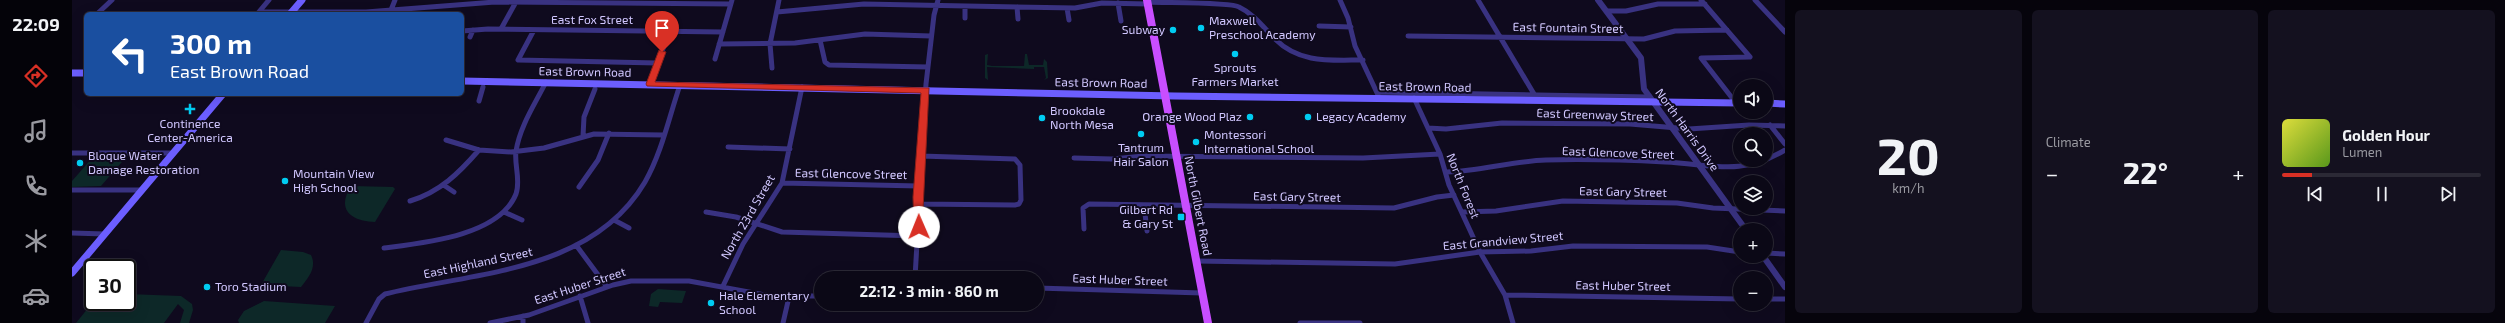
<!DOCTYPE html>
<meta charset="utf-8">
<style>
:root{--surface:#0b0816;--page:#14111f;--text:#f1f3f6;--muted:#9a9aa1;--line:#2b2935;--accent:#d93025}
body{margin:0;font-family:"Exo 2",sans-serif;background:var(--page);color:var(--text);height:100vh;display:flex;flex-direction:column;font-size:15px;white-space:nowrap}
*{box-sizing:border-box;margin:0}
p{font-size:13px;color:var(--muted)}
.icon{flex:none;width:22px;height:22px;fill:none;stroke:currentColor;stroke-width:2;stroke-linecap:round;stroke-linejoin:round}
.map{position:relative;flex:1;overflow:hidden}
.details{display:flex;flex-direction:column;gap:10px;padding:10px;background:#06040c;width:720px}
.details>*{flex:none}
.banner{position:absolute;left:12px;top:12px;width:380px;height:84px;border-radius:6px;box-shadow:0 4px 16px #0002,0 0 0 1px var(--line);background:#1a4fa0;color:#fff;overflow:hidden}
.tools{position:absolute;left:1661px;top:79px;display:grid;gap:8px}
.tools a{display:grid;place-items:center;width:40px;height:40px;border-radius:50%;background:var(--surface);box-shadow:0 4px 16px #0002,0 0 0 1px var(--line);font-size:20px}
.speed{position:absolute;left:12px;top:259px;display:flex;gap:8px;font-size:20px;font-weight:700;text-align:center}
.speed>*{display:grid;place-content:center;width:52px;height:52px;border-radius:50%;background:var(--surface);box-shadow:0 4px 16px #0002,0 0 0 1px var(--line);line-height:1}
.speed .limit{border:2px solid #111;border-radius:6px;background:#fff;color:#111}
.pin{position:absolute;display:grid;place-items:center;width:34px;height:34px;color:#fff;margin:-41px -17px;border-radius:50% 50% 50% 0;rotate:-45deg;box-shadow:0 0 4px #0007}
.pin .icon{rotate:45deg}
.me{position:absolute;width:44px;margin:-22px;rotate:359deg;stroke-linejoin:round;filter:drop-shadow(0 0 3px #0008)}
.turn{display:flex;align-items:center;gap:14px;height:84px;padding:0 20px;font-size:18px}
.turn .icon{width:52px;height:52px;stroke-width:2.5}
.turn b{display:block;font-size:28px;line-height:34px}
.big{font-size:30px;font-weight:700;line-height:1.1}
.details .card{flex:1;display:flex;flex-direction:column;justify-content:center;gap:6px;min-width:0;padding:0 14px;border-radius:6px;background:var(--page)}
.details .dial{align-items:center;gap:0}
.dial b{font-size:52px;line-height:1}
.song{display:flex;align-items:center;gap:12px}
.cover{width:48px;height:48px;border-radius:6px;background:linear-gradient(135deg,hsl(60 70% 55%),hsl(90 70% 35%))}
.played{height:4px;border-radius:2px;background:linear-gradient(90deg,var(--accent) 15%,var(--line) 15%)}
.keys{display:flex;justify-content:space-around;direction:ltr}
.heat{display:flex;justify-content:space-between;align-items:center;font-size:22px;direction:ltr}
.details .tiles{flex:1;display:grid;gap:10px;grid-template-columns:repeat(3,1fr)}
.trip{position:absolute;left:742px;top:271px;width:230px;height:40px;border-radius:20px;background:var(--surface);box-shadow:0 4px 16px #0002,0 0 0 1px var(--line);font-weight:700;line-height:40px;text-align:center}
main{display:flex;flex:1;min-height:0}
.tabs{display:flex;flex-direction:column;width:72px;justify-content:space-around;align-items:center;background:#040309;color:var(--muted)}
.tabs .icon{width:28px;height:28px}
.tabs .on{color:var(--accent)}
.tabs b{font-size:18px;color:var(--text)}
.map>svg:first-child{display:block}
.green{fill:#0d2828}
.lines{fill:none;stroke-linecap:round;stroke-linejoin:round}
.minor{stroke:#393281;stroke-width:5}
.tertiary{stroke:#393281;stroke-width:6}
.secondary{stroke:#6c5eff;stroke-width:7}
.primary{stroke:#c84eff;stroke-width:8}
.route{fill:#d93025;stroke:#8d1f18}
.poi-dot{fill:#00ccf2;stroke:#0f0a1e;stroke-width:1.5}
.labels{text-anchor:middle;stroke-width:4;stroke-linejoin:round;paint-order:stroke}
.street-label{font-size:12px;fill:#d1c7ff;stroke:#0f0a1e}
.poi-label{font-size:12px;fill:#d1c7ff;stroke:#0f0a1e;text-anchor:start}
</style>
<main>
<nav class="tabs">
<b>22:09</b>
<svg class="icon on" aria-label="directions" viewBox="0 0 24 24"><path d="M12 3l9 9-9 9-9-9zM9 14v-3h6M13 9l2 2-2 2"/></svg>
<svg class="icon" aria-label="music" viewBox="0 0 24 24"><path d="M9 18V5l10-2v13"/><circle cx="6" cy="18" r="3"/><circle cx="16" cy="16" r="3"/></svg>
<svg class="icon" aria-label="phone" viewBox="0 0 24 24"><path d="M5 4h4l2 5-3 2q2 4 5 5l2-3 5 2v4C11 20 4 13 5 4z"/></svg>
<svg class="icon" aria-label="climate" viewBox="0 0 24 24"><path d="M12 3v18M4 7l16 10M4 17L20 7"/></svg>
<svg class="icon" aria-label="car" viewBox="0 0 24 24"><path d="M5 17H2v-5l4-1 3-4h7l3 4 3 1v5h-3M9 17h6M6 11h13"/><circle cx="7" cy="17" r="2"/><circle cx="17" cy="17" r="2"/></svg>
</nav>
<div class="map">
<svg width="1713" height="323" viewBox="0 0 1713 323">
<rect width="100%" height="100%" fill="#0f0a1e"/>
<path class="green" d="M 916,54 L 915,65 L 920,66 L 952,66 L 953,54 L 955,54 L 957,65 L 971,65 L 972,59 L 975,62 L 976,78 L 972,80 L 974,78 L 972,67 L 962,67 L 962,69 L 915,67 L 916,80 L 913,78 L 913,55 Z
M 56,155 L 29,186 L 0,187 L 0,181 L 21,157 Z
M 279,186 L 321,187 L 323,189 L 303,222 C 279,221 264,210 279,186 Z
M 209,250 L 231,252 L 239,255 C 245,267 237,277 229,287 L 189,285 Z
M 586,289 L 614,291 L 610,303 L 588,302 L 586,307 L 577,306 L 579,294 Z
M 55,294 L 109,296 L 120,304 L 121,310 L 117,323 L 108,323 L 112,310 L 106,304 L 92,323 L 4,323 L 21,302 L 55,302 Z
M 192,301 L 263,306 L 253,323 L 167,323 L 166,320 L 172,311 Z"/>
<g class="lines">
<path class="minor" d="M 1268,0 L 1276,18 L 1283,46 L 1306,95
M 1406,0 L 1462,94
M 1629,0 L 1678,57 L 1629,58 L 1664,103
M 1683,0 L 1713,32
M 1076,2 C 1091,3 1159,2 1167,7 C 1182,14 1192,28 1203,39 C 1228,64 1259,60 1291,60
M 1046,3 L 1049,21
M 893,6 L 893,18
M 945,7 L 946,19
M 995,8 L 997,20
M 319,10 L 323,0
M 1535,11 L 1554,11 L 1586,4 L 1633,4
M 187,12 L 294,12 L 423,2 L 659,4
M 705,12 L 792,4 L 1003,8 L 1030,3 L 1076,4
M 186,13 L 197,0
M 25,14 L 40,0
M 1247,26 L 1279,27
M 429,29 L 445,0
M 462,30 L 446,60 L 585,63
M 390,31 L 416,29 L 651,32
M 1336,36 L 1572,39 L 1603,31 L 1655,30
M 398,37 L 401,30
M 748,40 L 753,62 L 757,65 L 856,67
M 647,44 L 723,43 L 793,34 L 859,36
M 643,59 L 660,0
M 700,68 L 698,44 L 707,0
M 578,84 L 598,30
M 1305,92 L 1577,97
M 1342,98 L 1368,154 L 1377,185 L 1408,252 L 1433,295 L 1441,323
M 407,101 L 411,87
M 1698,125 L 1713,144
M 1356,128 L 1374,129 L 1430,123 L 1558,124 L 1617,129 L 1677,125 L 1713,126
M 511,136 L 512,117 L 523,89
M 374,140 L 407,150 L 439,152 L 472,148 L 522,134 L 591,135
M 656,147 L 718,149
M 0,153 L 102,153
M 1002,158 L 1040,159 L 1072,156 L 1291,158 L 1368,154
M 1375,172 C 1408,171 1441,161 1474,160 C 1513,159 1553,160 1593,162 C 1641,164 1667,177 1713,150
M 710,183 L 847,186
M 373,186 L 382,192
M 507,187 L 526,160 L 537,133
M 0,190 L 70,190
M 338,201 C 368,192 387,173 407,150
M 846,204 L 943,205 L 947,204 L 949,200 L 948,165 L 943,159 L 849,156
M 1072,205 L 1075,231
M 432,212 L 450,220
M 634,212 L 664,217 L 710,232 L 846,236
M 1390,212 L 1424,211 L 1491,201 L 1605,203 L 1641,208 L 1713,211
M 542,220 L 557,228
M 1012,229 L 1011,208 L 1017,204 L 1322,208 L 1365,197 L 1382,195
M 0,233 L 33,234
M 504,245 L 535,287
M 312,248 C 352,243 427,236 444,194 C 449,180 442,165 444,151 C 448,126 463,104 474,82
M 1694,253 L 1713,254
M 1124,261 L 1323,264 L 1408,252 L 1459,251 L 1501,246 L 1635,247 L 1668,252
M 843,278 L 854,84 L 862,15 L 866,0
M 651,286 L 671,244 L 710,183 L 730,87
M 965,288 L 1130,293
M 1433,295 L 1668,299
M 508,296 L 516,323
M 1694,299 L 1713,299
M 451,316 L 451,323
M 294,323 L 307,299 L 313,294 C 404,272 520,272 573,182 C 590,152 597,117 608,85
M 418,323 L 457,315 L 541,285 L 559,281 L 617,281 L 699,296 L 749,296
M 711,323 L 717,297
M 1228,323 L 1288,323"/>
<path class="tertiary" d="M 1526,0 L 1569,58 L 1572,89 L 1674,230
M 1691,256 L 1713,287"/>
<path class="secondary" d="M 218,14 L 230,0
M 0,73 L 14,73
M 390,81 L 1103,96 L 1668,103
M 1694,103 L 1713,104
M 0,273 L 151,94"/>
<path class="primary" d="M 1075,0 L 1136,323"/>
</g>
<path class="route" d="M 587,50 L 594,52 L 583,82 L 857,88 L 850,230 L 844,230 L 842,227 L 841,197 L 849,93 L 575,86 L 574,84 Z"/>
<g class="poi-dot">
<circle cx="1129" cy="28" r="4"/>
<circle cx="1101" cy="30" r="4"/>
<circle cx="1163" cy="54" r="4"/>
<path d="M116 103h4v4h4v4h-4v4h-4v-4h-4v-4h4z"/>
<circle cx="1178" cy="117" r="4"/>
<circle cx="1236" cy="117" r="4"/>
<circle cx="970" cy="118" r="4"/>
<circle cx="1069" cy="134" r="4"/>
<circle cx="1124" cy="142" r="4"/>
<circle cx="8" cy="163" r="4"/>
<circle cx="213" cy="181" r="4"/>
<rect x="1105" y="213" width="8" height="8" rx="2"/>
<circle cx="135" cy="287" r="4"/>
<circle cx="639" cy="303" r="4"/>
</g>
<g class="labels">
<g class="street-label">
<text x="520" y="24">East Fox Street</text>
<text transform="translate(1496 28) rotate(1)" y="4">East Fountain Street</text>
<text transform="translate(513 72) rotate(1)" y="4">East Brown Road</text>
<text transform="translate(1029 83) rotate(1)" y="4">East Brown Road</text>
<text transform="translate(1353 87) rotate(1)" y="4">East Brown Road</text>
<text transform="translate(1523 115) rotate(2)" y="4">East Greenway Street</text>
<text transform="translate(1615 130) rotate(54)" y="4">North Harris Drive</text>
<text transform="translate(1546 153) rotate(2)" y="4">East Glencove Street</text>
<text transform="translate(779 174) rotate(1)" y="4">East Glencove Street</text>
<text transform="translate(1391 186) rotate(68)" y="4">North Forest</text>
<text transform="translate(1551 192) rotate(1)" y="4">East Gary Street</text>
<text transform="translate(1225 197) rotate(1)" y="4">East Gary Street</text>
<text transform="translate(1126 206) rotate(79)" y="4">North Gilbert Road</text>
<text transform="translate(676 217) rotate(-60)" y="4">North 23rd Street</text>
<text transform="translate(1431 241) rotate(-5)" y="4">East Grandview Street</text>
<text transform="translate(406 263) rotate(-12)" y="4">East Highland Street</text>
<text transform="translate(1048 280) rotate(2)" y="4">East Huber Street</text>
<text transform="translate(508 286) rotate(-18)" y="4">East Huber Street</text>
<text transform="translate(1551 286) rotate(1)" y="4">East Huber Street</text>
</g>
<g class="poi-label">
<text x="1137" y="25">Maxwell<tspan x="1137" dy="14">Preschool Academy</tspan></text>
<text x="1093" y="34" text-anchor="end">Subway</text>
<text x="1163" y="72" text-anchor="middle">Sprouts<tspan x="1163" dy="14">Farmers Market</tspan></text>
<text x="978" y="115">Brookdale<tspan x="978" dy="14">North Mesa</tspan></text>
<text x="1170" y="121" text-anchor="end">Orange Wood Plaz</text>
<text x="1244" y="121">Legacy Academy</text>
<text x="118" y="128" text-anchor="middle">Continence<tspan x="118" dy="14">Center-America</tspan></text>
<text x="1132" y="139">Montessori<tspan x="1132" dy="14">International School</tspan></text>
<text x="1069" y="152" text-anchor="middle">Tantrum<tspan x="1069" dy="14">Hair Salon</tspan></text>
<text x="16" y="160">Bloque Water<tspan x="16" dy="14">Damage Restoration</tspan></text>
<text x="221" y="178">Mountain View<tspan x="221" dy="14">High School</tspan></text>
<text x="1101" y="214" text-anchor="end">Gilbert Rd<tspan x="1101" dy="14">&amp; Gary St</tspan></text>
<text x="143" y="291">Toro Stadium</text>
<text x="647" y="300">Hale Elementary<tspan x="647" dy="14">School</tspan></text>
</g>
</g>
</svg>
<div class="tools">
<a><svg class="icon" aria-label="sound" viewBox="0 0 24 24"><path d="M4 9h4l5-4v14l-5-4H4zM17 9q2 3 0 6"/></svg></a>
<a><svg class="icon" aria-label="search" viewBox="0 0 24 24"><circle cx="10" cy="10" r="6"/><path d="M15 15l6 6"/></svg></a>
<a><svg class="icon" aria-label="layers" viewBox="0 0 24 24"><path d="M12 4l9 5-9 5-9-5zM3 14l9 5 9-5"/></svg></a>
<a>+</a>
<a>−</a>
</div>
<div class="speed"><div class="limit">30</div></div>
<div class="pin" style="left:590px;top:52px;background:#d93025"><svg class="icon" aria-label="arrive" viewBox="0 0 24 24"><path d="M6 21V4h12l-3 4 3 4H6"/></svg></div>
<svg class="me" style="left:847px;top:227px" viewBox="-20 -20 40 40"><circle r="19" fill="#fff"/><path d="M0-13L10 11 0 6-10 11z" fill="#d93025"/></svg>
<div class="trip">22:12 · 3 min · 860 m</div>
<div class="banner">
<div class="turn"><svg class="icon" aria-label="left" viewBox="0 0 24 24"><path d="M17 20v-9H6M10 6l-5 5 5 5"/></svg><div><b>300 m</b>East Brown Road</div></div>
</div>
</div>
<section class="details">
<div class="tiles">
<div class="card dial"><b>20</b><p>km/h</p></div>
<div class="card"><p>Climate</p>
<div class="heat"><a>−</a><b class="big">22°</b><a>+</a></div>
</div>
<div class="card">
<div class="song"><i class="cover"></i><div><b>Golden Hour</b><p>Lumen</p></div></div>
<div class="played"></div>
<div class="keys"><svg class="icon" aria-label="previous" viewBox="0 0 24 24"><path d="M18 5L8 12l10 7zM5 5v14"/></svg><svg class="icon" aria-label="pause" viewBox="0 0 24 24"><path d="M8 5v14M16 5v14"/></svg><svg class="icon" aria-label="next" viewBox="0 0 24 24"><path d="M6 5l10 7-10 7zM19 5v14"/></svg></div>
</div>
</div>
</section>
</main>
